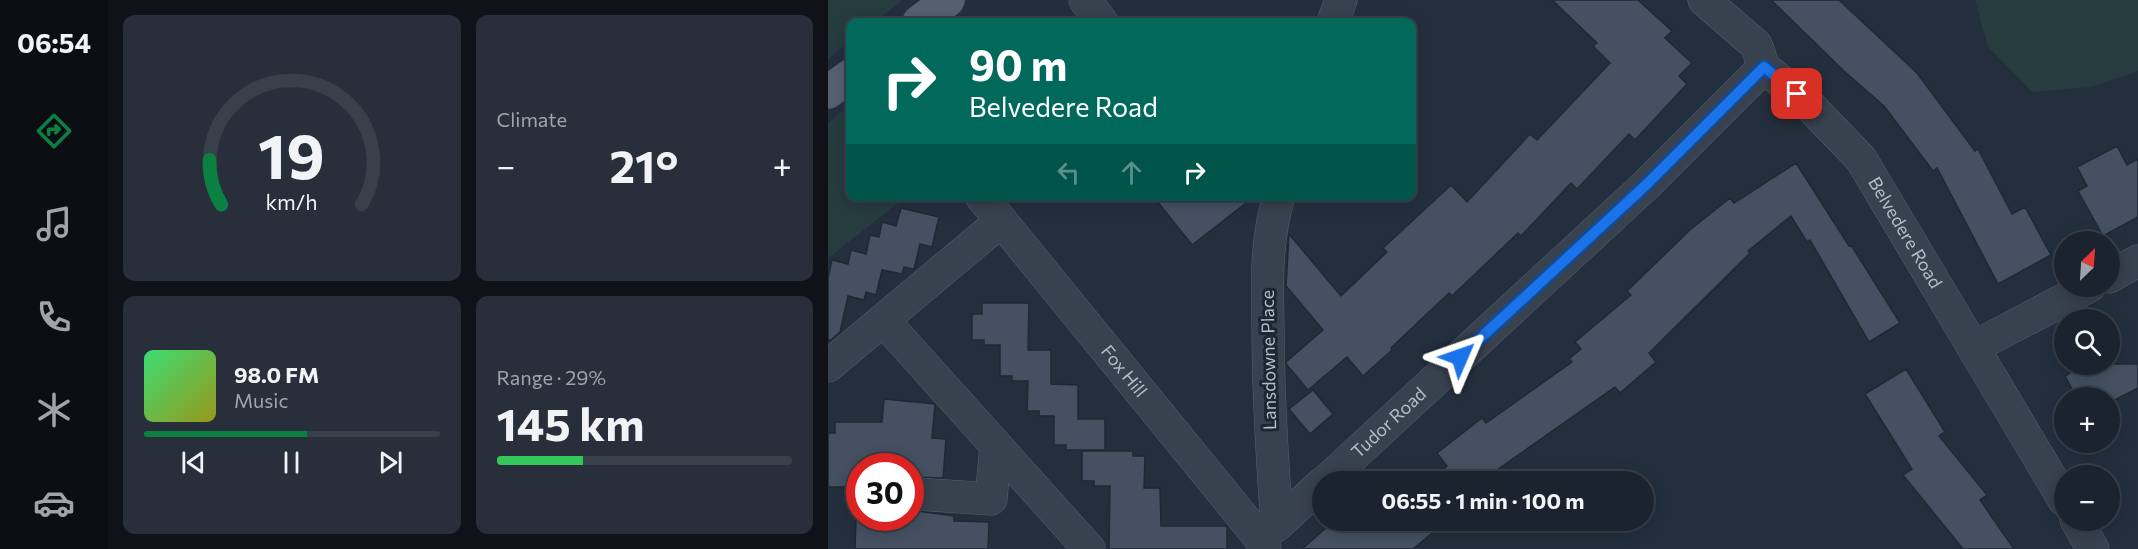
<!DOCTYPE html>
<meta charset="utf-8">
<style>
:root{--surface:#1b232e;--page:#282f3a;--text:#f1f3f6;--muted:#a0a4aa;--line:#39404a;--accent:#0b8043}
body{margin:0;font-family:Commissioner,sans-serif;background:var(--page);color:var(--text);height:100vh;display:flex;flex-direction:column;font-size:22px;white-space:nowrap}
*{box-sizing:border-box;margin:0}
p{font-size:20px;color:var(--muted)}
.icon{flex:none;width:33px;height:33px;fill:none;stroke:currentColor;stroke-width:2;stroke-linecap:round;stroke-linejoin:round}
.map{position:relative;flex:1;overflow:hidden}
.side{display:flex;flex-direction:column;gap:15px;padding:15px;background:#0f1319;width:720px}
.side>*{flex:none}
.hud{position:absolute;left:18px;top:18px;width:570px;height:183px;border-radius:12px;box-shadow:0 3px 15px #0003,0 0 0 2px var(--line);background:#00695c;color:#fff;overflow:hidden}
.needle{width:39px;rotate:25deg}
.controls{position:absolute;left:1226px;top:231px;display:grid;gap:12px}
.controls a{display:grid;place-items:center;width:66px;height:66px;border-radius:50%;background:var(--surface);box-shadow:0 3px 15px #0003,0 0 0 2px var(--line);font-size:30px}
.speed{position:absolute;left:18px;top:453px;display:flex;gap:12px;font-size:30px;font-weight:700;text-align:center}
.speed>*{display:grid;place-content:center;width:78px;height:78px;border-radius:50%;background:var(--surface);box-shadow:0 3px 15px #0003,0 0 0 2px var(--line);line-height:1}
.speed .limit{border:9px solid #d22;background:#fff;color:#111}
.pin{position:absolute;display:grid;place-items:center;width:51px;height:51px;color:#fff;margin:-26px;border-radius:12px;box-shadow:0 3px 9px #0006}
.me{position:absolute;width:66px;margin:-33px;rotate:47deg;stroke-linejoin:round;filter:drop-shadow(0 0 4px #0008)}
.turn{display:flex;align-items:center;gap:21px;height:126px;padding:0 24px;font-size:27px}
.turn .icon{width:78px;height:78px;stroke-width:2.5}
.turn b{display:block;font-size:42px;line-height:51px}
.lanes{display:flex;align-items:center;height:57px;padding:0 24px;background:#0003;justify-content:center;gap:30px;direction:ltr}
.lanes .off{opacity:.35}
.big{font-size:45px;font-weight:700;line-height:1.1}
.side .tile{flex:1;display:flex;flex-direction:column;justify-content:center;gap:9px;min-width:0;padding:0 21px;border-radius:12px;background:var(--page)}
.side .dial{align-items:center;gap:0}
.dial svg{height:156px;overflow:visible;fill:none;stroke:var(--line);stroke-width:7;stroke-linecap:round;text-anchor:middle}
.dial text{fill:var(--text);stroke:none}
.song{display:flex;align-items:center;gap:18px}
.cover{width:72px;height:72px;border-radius:9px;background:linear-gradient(135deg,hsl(140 70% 55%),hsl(60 70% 35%))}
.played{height:6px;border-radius:3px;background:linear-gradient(90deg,var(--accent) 55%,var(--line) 55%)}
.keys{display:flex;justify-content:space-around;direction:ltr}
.heat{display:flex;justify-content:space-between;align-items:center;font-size:33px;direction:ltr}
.charge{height:9px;border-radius:4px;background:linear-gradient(90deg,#34c759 29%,var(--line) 0)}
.side .tiles{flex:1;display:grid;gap:15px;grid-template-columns:repeat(2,1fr)}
.trip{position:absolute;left:484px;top:471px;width:342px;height:60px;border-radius:30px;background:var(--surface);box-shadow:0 3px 15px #0003,0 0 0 2px var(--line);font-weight:700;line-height:60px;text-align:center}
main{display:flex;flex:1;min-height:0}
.tabs{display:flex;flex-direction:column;width:108px;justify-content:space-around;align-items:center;background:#0b0e12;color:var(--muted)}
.tabs .icon{width:42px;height:42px}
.tabs .active{color:var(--accent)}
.tabs b{font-size:27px;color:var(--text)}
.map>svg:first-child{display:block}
.green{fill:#263c3f}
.building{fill:#455162;stroke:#1f2835;stroke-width:1.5}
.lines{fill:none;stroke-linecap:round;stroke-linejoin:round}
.minor-casing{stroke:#565f6c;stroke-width:33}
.primary-casing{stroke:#414a57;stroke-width:34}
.minor{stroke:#38414e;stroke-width:32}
.primary{stroke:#56606e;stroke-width:33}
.route-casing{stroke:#114b97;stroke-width:15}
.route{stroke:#1a73e8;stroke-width:10}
.labels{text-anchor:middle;stroke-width:6;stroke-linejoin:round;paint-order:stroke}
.street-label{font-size:18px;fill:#b4bcc9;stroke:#1d2633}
</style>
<main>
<nav class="tabs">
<b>06:54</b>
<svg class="icon active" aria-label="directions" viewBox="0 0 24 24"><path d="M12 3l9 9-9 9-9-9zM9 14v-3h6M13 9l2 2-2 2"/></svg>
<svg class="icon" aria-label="music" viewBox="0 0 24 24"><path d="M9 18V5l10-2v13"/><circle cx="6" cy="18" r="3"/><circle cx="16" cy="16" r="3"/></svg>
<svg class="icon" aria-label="phone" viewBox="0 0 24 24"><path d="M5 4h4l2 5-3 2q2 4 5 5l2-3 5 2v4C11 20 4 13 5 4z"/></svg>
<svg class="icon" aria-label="climate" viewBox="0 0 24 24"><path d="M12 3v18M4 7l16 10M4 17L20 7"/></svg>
<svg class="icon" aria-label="car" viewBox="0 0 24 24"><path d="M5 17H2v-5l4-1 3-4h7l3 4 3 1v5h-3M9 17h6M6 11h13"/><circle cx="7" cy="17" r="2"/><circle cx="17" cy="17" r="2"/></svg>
</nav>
<section class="side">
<div class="tiles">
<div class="tile dial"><svg viewBox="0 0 100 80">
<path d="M14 69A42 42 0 1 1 86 69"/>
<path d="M14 69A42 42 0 0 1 8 46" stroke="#0b8043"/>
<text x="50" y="56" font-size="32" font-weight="700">19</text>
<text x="50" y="72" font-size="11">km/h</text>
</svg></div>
<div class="tile"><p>Climate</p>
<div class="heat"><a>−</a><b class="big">21°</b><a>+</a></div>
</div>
<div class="tile">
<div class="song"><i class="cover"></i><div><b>98.0 FM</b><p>Music</p></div></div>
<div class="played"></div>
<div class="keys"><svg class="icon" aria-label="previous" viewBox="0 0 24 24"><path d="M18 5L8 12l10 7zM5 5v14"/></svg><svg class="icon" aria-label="pause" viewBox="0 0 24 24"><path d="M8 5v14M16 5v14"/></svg><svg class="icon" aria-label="next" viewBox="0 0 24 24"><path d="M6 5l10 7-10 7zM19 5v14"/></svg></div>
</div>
<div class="tile"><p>Range · 29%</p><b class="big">145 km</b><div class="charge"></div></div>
</div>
</section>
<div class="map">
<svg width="1310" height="549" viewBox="0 0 1310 549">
<rect width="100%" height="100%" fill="#242f3e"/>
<path class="green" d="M 0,0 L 75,0 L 46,22 L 22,22 L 22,41 L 0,59 Z
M 1147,0 L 1310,0 L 1310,71 L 1262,87 L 1204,92 L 1160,47 Z
M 22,105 L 22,196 L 78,197 L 0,258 L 0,123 Z"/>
<path class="building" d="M 724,0 L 810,0 L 844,31 L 837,38 L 864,63 L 851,76 L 859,84 L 807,140 L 801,134 L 749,189 L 743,183 L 693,236 L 690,233 L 624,296 L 621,293 L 563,348 L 564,350 L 535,376 L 519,357 L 480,390 L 459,365 L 458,362 L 495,330 L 458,286 L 461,234 L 513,296 L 559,252 L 555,248 L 623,185 L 639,202 L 702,134 L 709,140 L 782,63 L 765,46 L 769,43 Z
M 943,0 L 1011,0 L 1089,73 L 1147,151 L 1150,149 L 1184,214 L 1197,207 L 1223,255 L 1170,284 L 1109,168 L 1105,171 L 1056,106 L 1016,71 Z
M 1289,146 L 1299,165 L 1310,159 L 1310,217 L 1275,236 L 1250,191 L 1259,186 L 1249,167 Z
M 968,163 L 1021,246 L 1023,245 L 1072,323 L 1041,342 L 982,240 L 979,242 L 963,216 L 920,251 L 922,253 L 821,353 L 828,362 L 792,393 L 787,387 L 669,470 L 671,472 L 659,482 L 600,482 L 619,466 L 609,453 L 654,418 L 658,423 L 744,362 L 741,359 L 753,349 L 747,342 L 803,295 L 799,291 L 863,229 L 902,198 L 906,203 Z
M 325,196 L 427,196 L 364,245 Z
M 73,208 L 111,217 L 104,247 L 92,244 L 86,269 L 76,267 L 74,274 L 54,270 L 48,295 L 38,292 L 36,300 L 20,296 L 12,332 L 3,340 L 0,340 L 0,278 L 4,260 L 20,264 L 23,250 L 38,254 L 42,235 L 51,237 L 54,222 L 68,226 Z
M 154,303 L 201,303 L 200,350 L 223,350 L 223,384 L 250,385 L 250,419 L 277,419 L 277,450 L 238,450 L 238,445 L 226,445 L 226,416 L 211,416 L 211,411 L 199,411 L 200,381 L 184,381 L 184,376 L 172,376 L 172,345 L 156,345 L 156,340 L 144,340 L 144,314 L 154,314 Z
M 1256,364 L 1310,364 L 1310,388 L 1281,403 L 1281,398 L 1249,398 L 1237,376 Z
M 1078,369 L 1117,432 L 1111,436 L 1159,495 L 1152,500 L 1186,549 L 1135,549 L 1075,475 L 1084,469 L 1037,394 Z
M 485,390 L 505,414 L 482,434 L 461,409 Z
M 56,399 L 107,404 L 104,438 L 118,439 L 115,478 L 82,477 L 82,466 L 32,466 L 32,487 L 0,487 L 0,433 L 7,433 L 7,422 L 54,422 Z
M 254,451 L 305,451 L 305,456 L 317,456 L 316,488 L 332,488 L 333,526 L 399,526 L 399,549 L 281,549 L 282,486 L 266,486 L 266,481 L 254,481 Z
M 82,510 L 126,516 L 126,521 L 161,522 L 160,549 L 27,549 L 28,518 L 82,518 Z
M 507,520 L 620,520 L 585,549 L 474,549 Z"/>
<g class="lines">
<g class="minor-casing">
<g id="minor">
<path d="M 257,0 L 274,22"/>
<path id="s1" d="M 876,0 L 928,45 L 936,67 L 983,107 L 1033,159 L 1236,500"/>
<path d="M 505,22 L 513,0"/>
<path id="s2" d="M 153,196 L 431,537 L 437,549"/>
<path d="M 1281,277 L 1310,261"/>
<path d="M 56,321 L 261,549"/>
<path d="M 1146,347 L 1262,286"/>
<path d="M 0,366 L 172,222"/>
<path id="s3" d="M 497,482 L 818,185 L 936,67"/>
<path d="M 89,494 L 163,499 L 168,446"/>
<path d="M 1248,520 L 1265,549"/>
<path d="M 449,525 C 444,458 440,391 440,324 C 439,279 438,240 451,196"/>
<path d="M 437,533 L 449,525 L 495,483"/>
</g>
</g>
<g class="primary-casing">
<path id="primary" d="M 91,22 L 120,0
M 0,92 L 22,76"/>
</g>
<use href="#minor" class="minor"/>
<use href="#primary" class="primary"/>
</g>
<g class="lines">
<g class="route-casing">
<path id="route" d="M 632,357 L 818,185 L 936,67 L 969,94"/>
</g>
<use href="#route" class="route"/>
</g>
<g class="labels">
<g class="street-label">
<text dy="6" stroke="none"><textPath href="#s1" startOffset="312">Belvedere Road</textPath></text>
<text transform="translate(441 360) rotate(-91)" y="6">Lansdowne Place</text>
<text dy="6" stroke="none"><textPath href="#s2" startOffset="226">Fox Hill</textPath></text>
<text dy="6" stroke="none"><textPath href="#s3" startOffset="87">Tudor Road</textPath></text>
</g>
</g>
</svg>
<div class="controls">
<a><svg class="needle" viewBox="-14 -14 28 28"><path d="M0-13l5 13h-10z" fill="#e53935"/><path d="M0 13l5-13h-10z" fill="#a0a4aa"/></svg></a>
<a><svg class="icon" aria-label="search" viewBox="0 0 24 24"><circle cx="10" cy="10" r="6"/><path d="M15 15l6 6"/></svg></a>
<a>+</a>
<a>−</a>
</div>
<div class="speed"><div class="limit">30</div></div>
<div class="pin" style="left:969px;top:94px;background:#d93025"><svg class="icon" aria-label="arrive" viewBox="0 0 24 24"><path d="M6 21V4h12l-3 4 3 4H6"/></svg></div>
<svg class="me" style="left:632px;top:357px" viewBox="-20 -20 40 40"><path d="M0-17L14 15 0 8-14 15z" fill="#1a73e8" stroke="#fff" stroke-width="4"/></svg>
<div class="trip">06:55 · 1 min · 100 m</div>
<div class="hud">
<div class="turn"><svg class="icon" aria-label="right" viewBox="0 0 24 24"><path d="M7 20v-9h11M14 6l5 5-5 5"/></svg><div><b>90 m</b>Belvedere Road</div></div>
<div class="lanes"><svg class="icon off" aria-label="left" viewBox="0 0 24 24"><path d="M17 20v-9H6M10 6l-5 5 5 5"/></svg><svg class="icon off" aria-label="ahead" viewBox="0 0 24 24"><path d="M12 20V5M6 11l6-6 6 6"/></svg><svg class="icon" aria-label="right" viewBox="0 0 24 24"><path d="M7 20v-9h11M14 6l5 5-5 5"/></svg></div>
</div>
</div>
</main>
